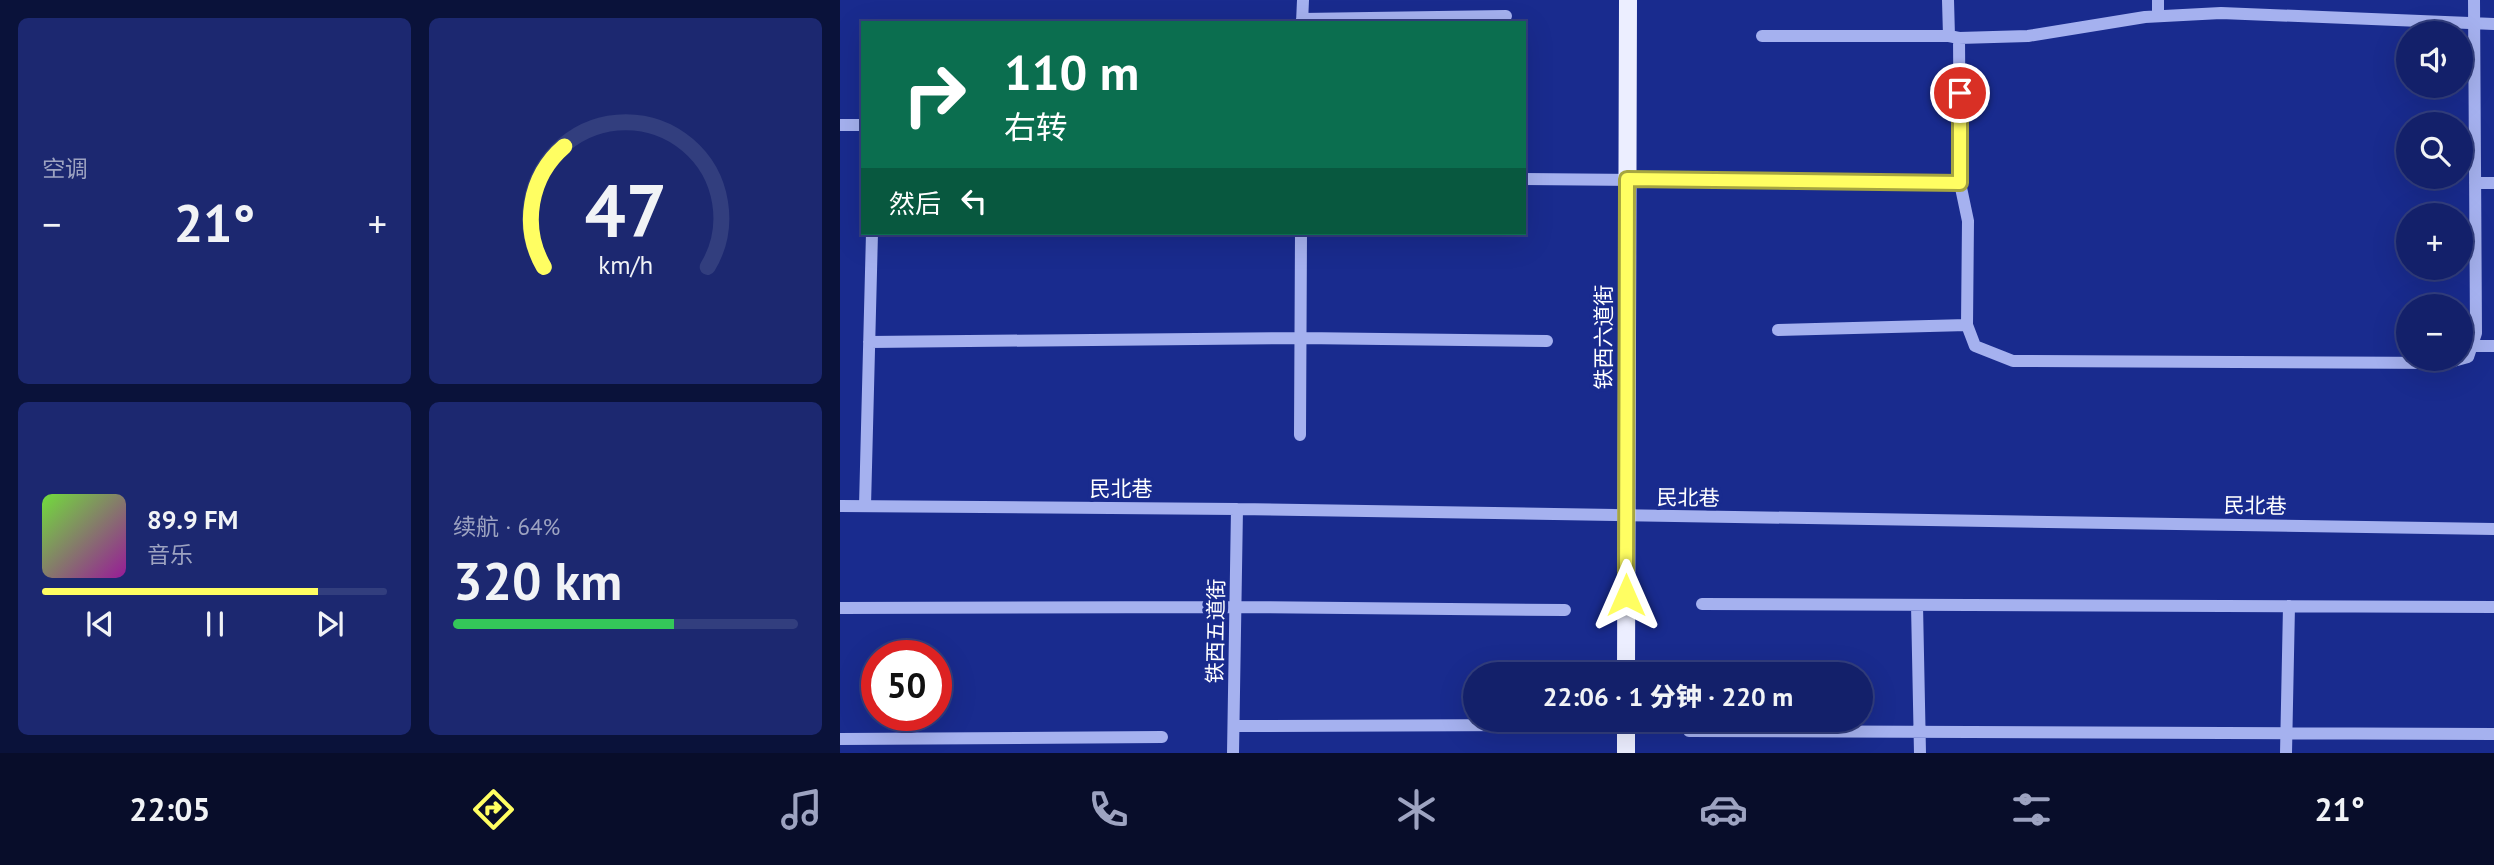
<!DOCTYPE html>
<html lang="zh">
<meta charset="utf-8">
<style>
:root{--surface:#13206a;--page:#1c2870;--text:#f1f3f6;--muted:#9da3c1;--line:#323e7e;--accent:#fffe62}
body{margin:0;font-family:"PT Sans","Noto Sans SC",sans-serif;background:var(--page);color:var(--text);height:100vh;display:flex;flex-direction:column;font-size:26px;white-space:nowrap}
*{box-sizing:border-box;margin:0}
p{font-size:23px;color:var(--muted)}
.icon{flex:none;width:38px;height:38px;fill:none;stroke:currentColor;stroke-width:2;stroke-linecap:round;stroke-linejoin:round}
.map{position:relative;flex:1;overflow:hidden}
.details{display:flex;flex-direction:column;gap:18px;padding:18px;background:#0a123a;width:840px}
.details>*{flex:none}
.banner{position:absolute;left:21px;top:21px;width:665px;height:214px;border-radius:0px;box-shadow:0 7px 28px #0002,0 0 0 2px var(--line);background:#0b6e4f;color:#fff;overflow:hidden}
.buttons{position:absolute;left:1556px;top:21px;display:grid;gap:14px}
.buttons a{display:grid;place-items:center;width:77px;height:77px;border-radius:50%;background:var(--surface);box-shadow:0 7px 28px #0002,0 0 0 2px var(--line);font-size:35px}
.speed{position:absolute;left:21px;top:640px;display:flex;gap:14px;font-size:35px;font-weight:700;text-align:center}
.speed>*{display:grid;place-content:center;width:91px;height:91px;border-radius:50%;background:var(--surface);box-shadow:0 7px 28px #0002,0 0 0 2px var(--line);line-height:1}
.speed .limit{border:10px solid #d22;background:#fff;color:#111}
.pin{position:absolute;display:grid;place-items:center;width:60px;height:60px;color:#fff;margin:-30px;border:4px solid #fff;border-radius:50%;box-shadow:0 2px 7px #0007}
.me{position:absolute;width:77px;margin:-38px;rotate:0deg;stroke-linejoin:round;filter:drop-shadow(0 0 5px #0008)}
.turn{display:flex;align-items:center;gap:24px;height:147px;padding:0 28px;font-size:32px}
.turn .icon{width:91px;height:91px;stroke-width:2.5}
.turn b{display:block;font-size:49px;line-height:60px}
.then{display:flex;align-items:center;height:66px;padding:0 28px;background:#0003;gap:14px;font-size:26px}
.big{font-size:52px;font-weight:800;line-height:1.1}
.details .widget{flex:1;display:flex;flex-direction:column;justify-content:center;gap:10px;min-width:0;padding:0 24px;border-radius:10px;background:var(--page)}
.details .dial{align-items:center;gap:0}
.dial svg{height:182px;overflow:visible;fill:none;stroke:var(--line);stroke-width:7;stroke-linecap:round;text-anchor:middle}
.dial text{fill:var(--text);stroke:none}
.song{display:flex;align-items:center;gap:21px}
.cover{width:84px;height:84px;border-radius:10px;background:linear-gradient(135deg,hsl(100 70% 55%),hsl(300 70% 35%))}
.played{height:7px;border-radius:4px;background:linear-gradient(90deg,var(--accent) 80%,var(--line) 80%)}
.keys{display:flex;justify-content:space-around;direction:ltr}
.heat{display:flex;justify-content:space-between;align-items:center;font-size:38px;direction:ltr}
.charge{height:10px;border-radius:5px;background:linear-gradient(90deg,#34c759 64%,var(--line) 0)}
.details .tiles{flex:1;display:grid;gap:18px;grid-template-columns:repeat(2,1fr)}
.trip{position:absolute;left:623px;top:662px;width:410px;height:70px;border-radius:35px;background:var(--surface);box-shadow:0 7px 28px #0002,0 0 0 2px var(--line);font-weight:800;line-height:70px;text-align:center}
.tabs{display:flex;height:112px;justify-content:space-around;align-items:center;background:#080d2a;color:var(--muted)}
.tabs .icon{width:49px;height:49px}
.tabs .current{color:var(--accent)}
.tabs b{font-size:32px;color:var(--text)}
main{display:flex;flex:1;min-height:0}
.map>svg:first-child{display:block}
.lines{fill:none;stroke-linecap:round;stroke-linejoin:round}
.minor{stroke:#a5b1ef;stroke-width:12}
.major{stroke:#eceeff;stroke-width:18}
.route-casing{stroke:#a6a540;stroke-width:18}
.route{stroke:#fffe62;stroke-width:12}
.labels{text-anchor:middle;stroke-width:7;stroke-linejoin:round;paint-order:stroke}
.street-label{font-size:21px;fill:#fff;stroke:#192b8e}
</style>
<main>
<section class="details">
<div class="tiles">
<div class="widget"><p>空调</p>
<div class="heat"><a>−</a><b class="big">21°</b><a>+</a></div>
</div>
<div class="widget dial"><svg viewBox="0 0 100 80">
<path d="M14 69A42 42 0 1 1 86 69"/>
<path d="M14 69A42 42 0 0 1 23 16" stroke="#fffe62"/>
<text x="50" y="56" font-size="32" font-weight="700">47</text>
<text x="50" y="72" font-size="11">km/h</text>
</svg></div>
<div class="widget">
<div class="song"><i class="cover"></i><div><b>89.9 FM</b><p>音乐</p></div></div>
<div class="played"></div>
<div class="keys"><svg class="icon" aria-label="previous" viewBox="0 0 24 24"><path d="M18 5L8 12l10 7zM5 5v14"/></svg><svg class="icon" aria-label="pause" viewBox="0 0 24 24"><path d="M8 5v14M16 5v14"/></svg><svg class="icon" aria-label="next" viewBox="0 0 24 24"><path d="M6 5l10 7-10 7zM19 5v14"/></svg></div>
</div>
<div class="widget"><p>续航 · 64%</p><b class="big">320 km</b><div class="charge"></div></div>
</div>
</section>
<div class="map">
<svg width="1654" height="753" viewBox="0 0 1654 753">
<rect width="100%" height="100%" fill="#192b8e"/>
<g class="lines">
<path class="minor" d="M 1108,0 L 1109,36
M 1318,0 L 1318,16
M 462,19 L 666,16
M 462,23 L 463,0
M 922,36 L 1109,36 L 1119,38 L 1188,36 L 1305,17 L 1381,13 L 1654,24
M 1119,38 L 1120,183 L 1128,221 L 1127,325 L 1135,346 L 1173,361 L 1606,363 L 1628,357 L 1636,333 L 1634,0
M 0,125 L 23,125
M 684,179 L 1120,183
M 1635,183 L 1654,183
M 938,330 L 1127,325
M 29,342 L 461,338 L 707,341
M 1632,346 L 1654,346
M 460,435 L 461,233
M 0,506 L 397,509 L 1654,529
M 25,506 L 32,233
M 862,604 L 1654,607
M 1077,605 L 1080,753
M 0,608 L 395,607 L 725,610
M 394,726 L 727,725
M 849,731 L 1654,734
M 0,739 L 322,737
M 393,753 L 397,509
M 1446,753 L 1449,606"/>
<path class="major" d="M 786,674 L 788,0
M 786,753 L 786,719"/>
</g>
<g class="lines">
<g class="route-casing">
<path id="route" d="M 786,595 L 787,179 L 1120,183 L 1120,93"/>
</g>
<use href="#route" class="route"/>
</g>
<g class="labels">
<g class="street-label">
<text transform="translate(764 337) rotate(-90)" y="7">铁西六道街</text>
<text x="281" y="496">民北巷</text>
<text transform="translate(848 498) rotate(1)" y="7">民北巷</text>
<text transform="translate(1415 506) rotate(1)" y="7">民北巷</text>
<text transform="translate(376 631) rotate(-89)" y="7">铁西五道街</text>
</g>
</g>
</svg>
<div class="buttons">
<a><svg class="icon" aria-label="sound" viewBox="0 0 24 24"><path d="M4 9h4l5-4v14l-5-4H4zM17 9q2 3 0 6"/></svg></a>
<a><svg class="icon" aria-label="search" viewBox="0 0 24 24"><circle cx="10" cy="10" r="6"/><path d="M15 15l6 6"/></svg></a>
<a>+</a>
<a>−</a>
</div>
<div class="speed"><div class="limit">50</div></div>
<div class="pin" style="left:1120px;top:93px;background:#d93025"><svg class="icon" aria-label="arrive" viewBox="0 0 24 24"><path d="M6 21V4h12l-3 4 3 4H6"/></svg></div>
<svg class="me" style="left:786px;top:595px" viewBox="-20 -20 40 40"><path d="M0-17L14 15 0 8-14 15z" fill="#fffe62" stroke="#fff" stroke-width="4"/></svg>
<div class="trip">22:06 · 1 分钟 · 220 m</div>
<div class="banner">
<div class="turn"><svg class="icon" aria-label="right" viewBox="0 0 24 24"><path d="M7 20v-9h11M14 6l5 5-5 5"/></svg><div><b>110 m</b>右转</div></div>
<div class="then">然后<svg class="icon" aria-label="left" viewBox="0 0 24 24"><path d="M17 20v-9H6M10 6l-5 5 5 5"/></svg></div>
</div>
</div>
</main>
<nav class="tabs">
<b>22:05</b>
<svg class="icon current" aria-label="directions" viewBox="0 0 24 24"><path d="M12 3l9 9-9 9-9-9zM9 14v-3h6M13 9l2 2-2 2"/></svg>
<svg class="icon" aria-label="music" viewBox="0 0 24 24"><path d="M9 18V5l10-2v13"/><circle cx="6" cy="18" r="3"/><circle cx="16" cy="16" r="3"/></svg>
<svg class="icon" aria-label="phone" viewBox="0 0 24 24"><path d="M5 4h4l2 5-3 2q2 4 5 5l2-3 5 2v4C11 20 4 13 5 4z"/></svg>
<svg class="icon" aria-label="climate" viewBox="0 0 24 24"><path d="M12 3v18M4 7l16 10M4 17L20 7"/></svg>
<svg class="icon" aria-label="car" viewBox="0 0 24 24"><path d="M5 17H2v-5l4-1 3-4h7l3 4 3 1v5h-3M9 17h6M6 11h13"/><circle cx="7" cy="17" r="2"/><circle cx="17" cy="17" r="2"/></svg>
<svg class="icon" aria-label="filters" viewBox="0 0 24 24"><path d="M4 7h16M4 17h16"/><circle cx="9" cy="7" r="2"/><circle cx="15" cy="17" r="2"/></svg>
<b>21°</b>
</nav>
